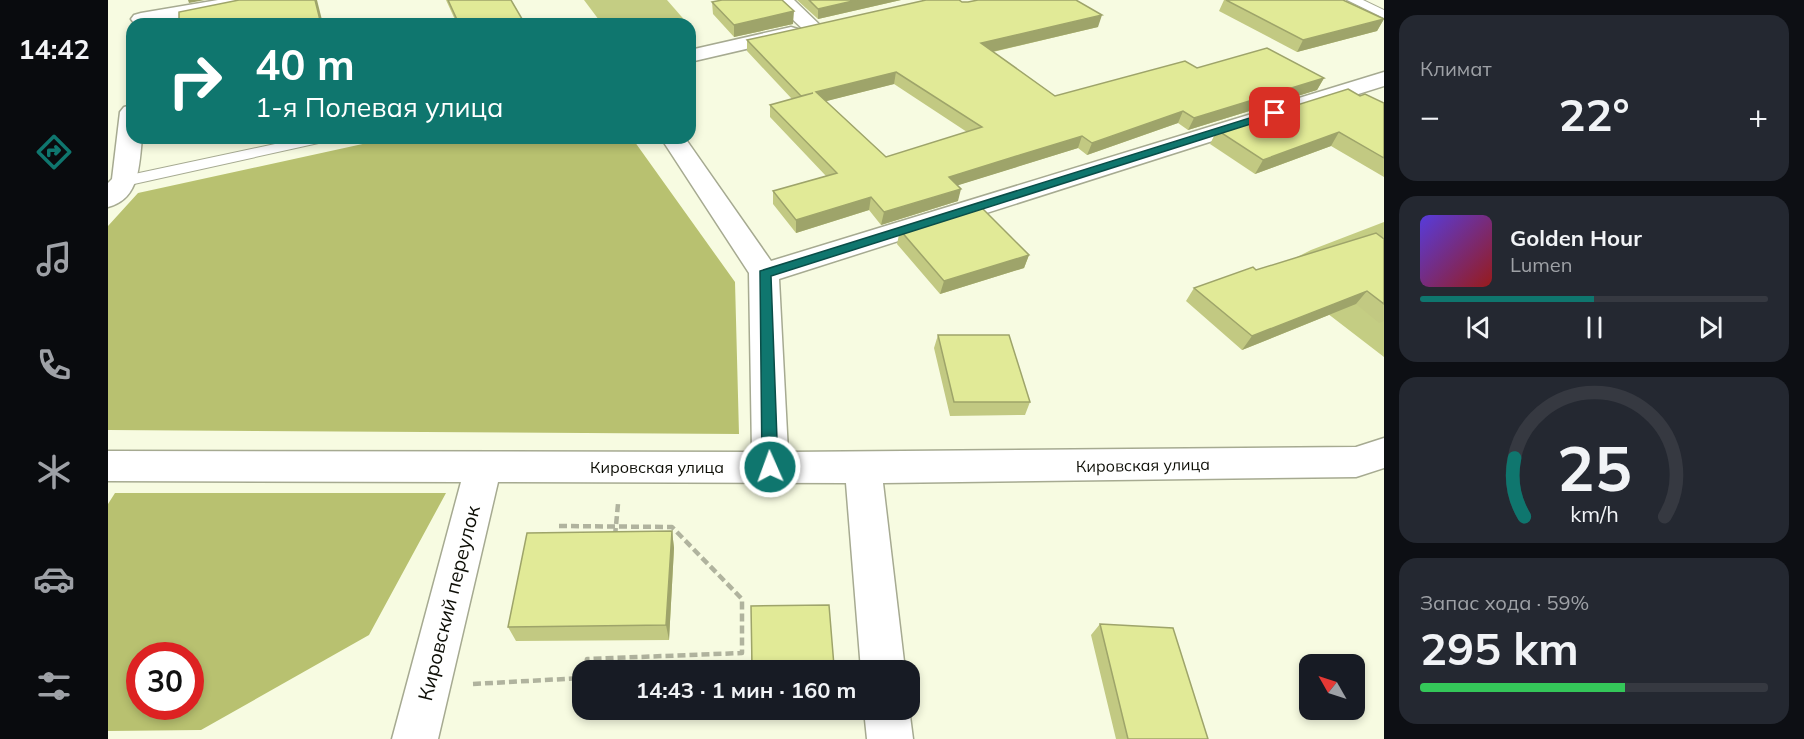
<!DOCTYPE html>
<html lang="ru">
<meta charset="utf-8">
<style>
:root{--surface:#171b24;--page:#242831;--text:#f1f3f6;--muted:#9ea1a6;--line:#363941;--accent:#0f766e}
body{margin:0;font-family:Mulish,sans-serif;background:var(--page);color:var(--text);height:100vh;display:flex;flex-direction:column;font-size:22px;white-space:nowrap}
*{box-sizing:border-box;margin:0}
p{font-size:20px;color:var(--muted)}
.icon{flex:none;width:33px;height:33px;fill:none;stroke:currentColor;stroke-width:2;stroke-linecap:round;stroke-linejoin:round}
.map{position:relative;flex:1;overflow:hidden}
.side{display:flex;flex-direction:column;gap:15px;padding:15px;background:#0d0f14;width:420px}
.side>*{flex:none}
.top-card{position:absolute;left:18px;top:18px;width:570px;height:126px;border-radius:18px;box-shadow:0 3px 9px #0003;background:#0f766e;color:#fff;overflow:hidden}
.needle{width:39px;rotate:309deg}
.fabs{position:absolute;left:1191px;top:654px;display:grid;gap:12px}
.fabs a{display:grid;place-items:center;width:66px;height:66px;border-radius:12px;background:var(--surface);box-shadow:0 3px 9px #0003;font-size:30px}
.speed{position:absolute;left:18px;top:642px;display:flex;gap:12px;font-size:30px;font-weight:700;text-align:center}
.speed>*{display:grid;place-content:center;width:78px;height:78px;border-radius:50%;background:var(--surface);box-shadow:0 3px 9px #0003;line-height:1}
.speed .limit{border:9px solid #d22;background:#fff;color:#111}
.pin{position:absolute;display:grid;place-items:center;width:51px;height:51px;color:#fff;margin:-26px;border-radius:12px;box-shadow:0 3px 9px #0006}
.me{position:absolute;width:66px;margin:-33px;rotate:358deg;stroke-linejoin:round;filter:drop-shadow(0 0 4px #0008)}
.turn{display:flex;align-items:center;gap:21px;height:126px;padding:0 30px;font-size:27px}
.turn .icon{width:78px;height:78px;stroke-width:2.5}
.turn b{display:block;font-size:42px;line-height:51px}
.big{font-size:45px;font-weight:700;line-height:1.1}
.side .widget{flex:1;display:flex;flex-direction:column;justify-content:center;gap:9px;min-width:0;padding:0 21px;border-radius:18px;background:var(--page)}
.side .dial{align-items:center;gap:0}
.dial svg{height:156px;overflow:visible;fill:none;stroke:var(--line);stroke-width:7;stroke-linecap:round;text-anchor:middle}
.dial text{fill:var(--text);stroke:none}
.song{display:flex;align-items:center;gap:18px}
.cover{width:72px;height:72px;border-radius:9px;background:linear-gradient(135deg,hsl(250 70% 55%),hsl(0 70% 35%))}
.played{height:6px;border-radius:3px;background:linear-gradient(90deg,var(--accent) 50%,var(--line) 50%)}
.keys{display:flex;justify-content:space-around;direction:ltr}
.heat{display:flex;justify-content:space-between;align-items:center;font-size:33px;direction:ltr}
.charge{height:9px;border-radius:4px;background:linear-gradient(90deg,#34c759 59%,var(--line) 0)}
.trip{position:absolute;left:464px;top:660px;width:348px;height:60px;border-radius:18px;background:var(--surface);box-shadow:0 3px 9px #0003;font-weight:700;line-height:60px;text-align:center}
main{display:flex;flex:1;min-height:0}
.menu{display:flex;flex-direction:column;width:108px;justify-content:space-around;align-items:center;background:#090b0e;color:var(--muted)}
.menu .icon{width:42px;height:42px}
.menu .selected{color:var(--accent)}
.menu b{font-size:27px;color:var(--text)}
.map>svg:first-child{display:block}
.green{fill:#c4cd83}
.forest{fill:#b8c170;fill-rule:evenodd}
.lines{fill:none;stroke-linecap:round;stroke-linejoin:round}
.lane-casing{stroke:#a6aa91;stroke-width:2}
.street-casing{stroke:#a6aa91;stroke-width:3}
.path{stroke:#b0b39e;stroke-width:4.5;stroke-dasharray:8 4;stroke-linecap:butt}
.lane{fill:#fff;fill-rule:evenodd}
.street{fill:#fff;fill-rule:evenodd}
.wall{fill:#c2c982;fill-rule:evenodd}
.shaded-wall{fill:#9ea46a}
.building{fill:#e1ea97;stroke:#9ea46a;stroke-width:1.5;fill-rule:evenodd}
.route{fill:#0f766e;stroke:#0a4d48;stroke-width:1.5}
.labels{text-anchor:middle;stroke-width:6;stroke-linejoin:round;paint-order:stroke}
.street-label{font-size:16px;fill:#0d0e06;stroke:#fff}
.near-street-label{font-size:20px;fill:#0d0e06;stroke:#fff}
</style>
<main>
<nav class="menu">
<b>14:42</b>
<svg class="icon selected" aria-label="directions" viewBox="0 0 24 24"><path d="M12 3l9 9-9 9-9-9zM9 14v-3h6M13 9l2 2-2 2"/></svg>
<svg class="icon" aria-label="music" viewBox="0 0 24 24"><path d="M9 18V5l10-2v13"/><circle cx="6" cy="18" r="3"/><circle cx="16" cy="16" r="3"/></svg>
<svg class="icon" aria-label="phone" viewBox="0 0 24 24"><path d="M5 4h4l2 5-3 2q2 4 5 5l2-3 5 2v4C11 20 4 13 5 4z"/></svg>
<svg class="icon" aria-label="climate" viewBox="0 0 24 24"><path d="M12 3v18M4 7l16 10M4 17L20 7"/></svg>
<svg class="icon" aria-label="car" viewBox="0 0 24 24"><path d="M5 17H2v-5l4-1 3-4h7l3 4 3 1v5h-3M9 17h6M6 11h13"/><circle cx="7" cy="17" r="2"/><circle cx="17" cy="17" r="2"/></svg>
<svg class="icon" aria-label="filters" viewBox="0 0 24 24"><path d="M4 7h16M4 17h16"/><circle cx="9" cy="7" r="2"/><circle cx="15" cy="17" r="2"/></svg>
</nav>
<div class="map">
<svg width="1276" height="739" viewBox="0 0 1276 739">
<rect width="100%" height="100%" fill="#f7fbe1"/>
<path class="green" d="M 476,0 L 559,0 L 580,24 L 494,24 Z
M 1276,222 L 1276,357 L 1163,270 L 1203,250 Z"/>
<path class="forest" d="M 282,138 L 524,138 L 627,282 L 631,434 L 0,430 L 0,226 L 30,193 Z
M 7,493 L 338,493 L 261,635 L 93,730 L 0,731 L 0,504 ZM 32,656 L 82,656 L 82,706 L 32,706 Z"/>
<g class="lines">
<g class="lane-casing">
<path id="lane" d="M 1239,0 L 1255,0 L 1276,10 L 1276,18 Z
M 195,138 L 222,138 L 215,142 L 17,186 L 9,181 L 17,176 Z"/>
</g>
<g class="street-casing">
<path id="street" d="M 110,0 L 155,0 L 145,6 L 39,24 L 26,23 L 23,19 L 26,15 L 33,13 Z
M 664,0 L 686,0 L 715,28 L 712,32 L 698,32 Z
M 683,27 L 690,29 L 693,33 L 690,37 L 582,62 L 582,50 Z
M 1276,72 L 1276,86 L 1199,110 L 1191,108 L 1187,103 L 1191,98 Z
M 24,105 L 24,138 L 34,138 C 31,165 32,199 0,207 L 0,183 L 4,179 L 12,112 L 16,107 Z
M 1150,112 L 1158,114 L 1162,119 L 1158,124 L 671,279 L 680,452 L 1248,447 L 1276,438 L 1276,468 L 1248,477 L 775,483 L 797,670 L 753,670 L 738,483 L 390,482 L 330,739 L 284,739 L 353,482 L 0,481 L 0,451 L 644,452 L 641,273 L 553,138 L 577,138 L 663,261 Z
M 801,708 L 805,739 L 759,739 L 756,710 Z"/>
</g>
<path class="path" d="M 451,526 L 564,527 L 634,599 L 634,653 L 479,659 L 477,670
M 507,536 L 510,504
M 365,684 L 474,678"/>
<use href="#lane" class="lane"/>
<use href="#street" class="street"/>
</g>
<path class="wall" d="M 338,0 L 403,0 L 417,24 L 349,24 Z
M 689,0 L 793,0 L 710,19 Z
M 1116,0 L 1235,0 L 1276,19 L 1269,31 L 1189,52 L 1111,11 Z
M 604,2 L 685,24 L 626,37 L 605,14 Z
M 854,2 L 990,27 L 885,52 L 947,96 L 1089,68 L 1216,78 L 1209,90 L 1080,130 L 1070,123 L 979,155 L 970,148 L 850,185 L 850,201 L 773,225 L 761,210 L 688,233 L 665,204 L 665,191 L 718,176 L 662,117 L 662,105 L 684,99 L 639,51 L 639,40 ZM 786,84 L 859,132 L 778,157 L 718,101 Z
M 1252,96 L 1276,103 L 1276,177 L 1223,146 L 1147,174 L 1102,144 L 1109,130 Z
M 792,230 L 921,255 L 916,268 L 832,294 L 789,244 Z
M 1276,239 L 1276,321 L 1271,323 L 1248,304 L 1134,350 L 1078,301 L 1086,288 L 1148,270 Z
M 830,335 L 922,402 L 917,415 L 842,416 L 826,348 Z
M 564,531 L 566,548 L 561,640 L 408,641 L 400,627 Z
M 643,606 L 726,666 L 724,670 L 643,670 Z
M 992,624 L 1100,739 L 1008,739 L 983,635 Z"/>
<path class="shaded-wall" d="M 80,0 L 97,0 L 81,3 Z
M 207,0 L 209,0 L 215,24 L 213,24 Z
M 749,0 L 793,0 L 710,19 L 710,9 Z
M 686,11 L 685,24 L 626,37 L 626,25 Z
M 994,15 L 990,27 L 870,55 L 873,43 Z
M 1276,19 L 1269,31 L 1189,52 L 1195,40 Z
M 788,72 L 786,84 L 707,104 L 708,92 Z
M 1216,78 L 1209,90 L 1080,130 L 1086,118 Z
M 1075,111 L 1070,123 L 979,155 L 984,143 Z
M 1231,132 L 1223,146 L 1147,174 L 1155,160 Z
M 974,136 L 970,148 L 838,189 L 841,177 Z
M 853,189 L 850,201 L 773,225 L 776,212 Z
M 763,197 L 761,210 L 688,233 L 688,220 Z
M 921,255 L 916,268 L 832,294 L 836,281 Z
M 1259,291 L 1248,304 L 1134,350 L 1144,336 Z
M 564,531 L 566,548 L 561,640 L 558,625 Z"/>
<path class="building" d="M 131,0 L 207,0 L 213,24 L 71,24 L 71,12 Z
M 340,0 L 403,0 L 417,24 L 351,24 Z
M 614,0 L 674,0 L 686,11 L 626,25 L 604,2 Z
M 701,0 L 749,0 L 710,9 Z
M 818,0 L 851,0 L 854,2 L 860,2 L 870,0 L 968,0 L 994,15 L 873,43 L 947,96 L 1077,61 L 1089,68 L 1159,48 L 1216,78 L 1086,118 L 1075,111 L 984,143 L 974,136 L 912,155 L 841,177 L 853,189 L 776,212 L 763,197 L 688,220 L 665,191 L 729,173 L 662,105 L 705,93 L 693,96 L 639,40 ZM 788,72 L 874,127 L 778,157 L 708,92 Z
M 1118,0 L 1235,0 L 1276,19 L 1195,40 Z
M 1240,89 L 1252,96 L 1257,94 L 1276,103 L 1276,158 L 1231,132 L 1155,160 L 1109,130 Z
M 871,205 L 921,255 L 836,281 L 792,230 Z
M 1268,233 L 1276,239 L 1276,304 L 1259,291 L 1144,336 L 1086,288 L 1145,267 L 1148,270 Z
M 830,335 L 901,335 L 922,402 L 846,402 Z
M 564,531 L 558,625 L 400,627 L 419,533 Z
M 721,605 L 726,666 L 644,666 L 643,606 Z
M 992,624 L 1065,628 L 1100,739 L 1020,739 Z"/>
<path class="route" d="M 1167,110 L 1172,113 L 1171,115 L 663,276 L 670,467 L 662,474 L 657,472 L 654,467 L 652,271 Z"/>
<g class="labels">
<g class="street-label">
<text transform="translate(1035 465) rotate(-1)" y="6">Кировская улица</text>
<text x="549" y="473">Кировская улица</text>
</g>
<g class="near-street-label">
<text transform="translate(341 603) rotate(-76)" y="7">Кировский переулок</text>
</g>
</g>
</svg>
<div class="fabs">
<a><svg class="needle" viewBox="-14 -14 28 28"><path d="M0-13l5 13h-10z" fill="#e53935"/><path d="M0 13l5-13h-10z" fill="#9ea1a6"/></svg></a>
</div>
<div class="speed"><div class="limit">30</div></div>
<div class="pin" style="left:1167px;top:113px;background:#d93025"><svg class="icon" aria-label="arrive" viewBox="0 0 24 24"><path d="M6 21V4h12l-3 4 3 4H6"/></svg></div>
<svg class="me" style="left:662px;top:467px" viewBox="-20 -20 40 40"><circle r="17" fill="#0f766e" stroke="#fff" stroke-width="3"/><path d="M0-11L8 9 0 5-8 9z" fill="#fff"/></svg>
<div class="trip">14:43 · 1 мин · 160 m</div>
<div class="top-card">
<div class="turn"><svg class="icon" aria-label="right" viewBox="0 0 24 24"><path d="M7 20v-9h11M14 6l5 5-5 5"/></svg><div><b>40 m</b>1-я Полевая улица</div></div>
</div>
</div>
<section class="side">
<div class="widget"><p>Климат</p>
<div class="heat"><a>−</a><b class="big">22°</b><a>+</a></div>
</div>
<div class="widget">
<div class="song"><i class="cover"></i><div><b>Golden Hour</b><p>Lumen</p></div></div>
<div class="played"></div>
<div class="keys"><svg class="icon" aria-label="previous" viewBox="0 0 24 24"><path d="M18 5L8 12l10 7zM5 5v14"/></svg><svg class="icon" aria-label="pause" viewBox="0 0 24 24"><path d="M8 5v14M16 5v14"/></svg><svg class="icon" aria-label="next" viewBox="0 0 24 24"><path d="M6 5l10 7-10 7zM19 5v14"/></svg></div>
</div>
<div class="widget dial"><svg viewBox="0 0 100 80">
<path d="M14 69A42 42 0 1 1 86 69"/>
<path d="M14 69A42 42 0 0 1 9 39" stroke="#0f766e"/>
<text x="50" y="56" font-size="32" font-weight="700">25</text>
<text x="50" y="72" font-size="11">km/h</text>
</svg></div>
<div class="widget"><p>Запас хода · 59%</p><b class="big">295 km</b><div class="charge"></div></div>
</section>
</main>
